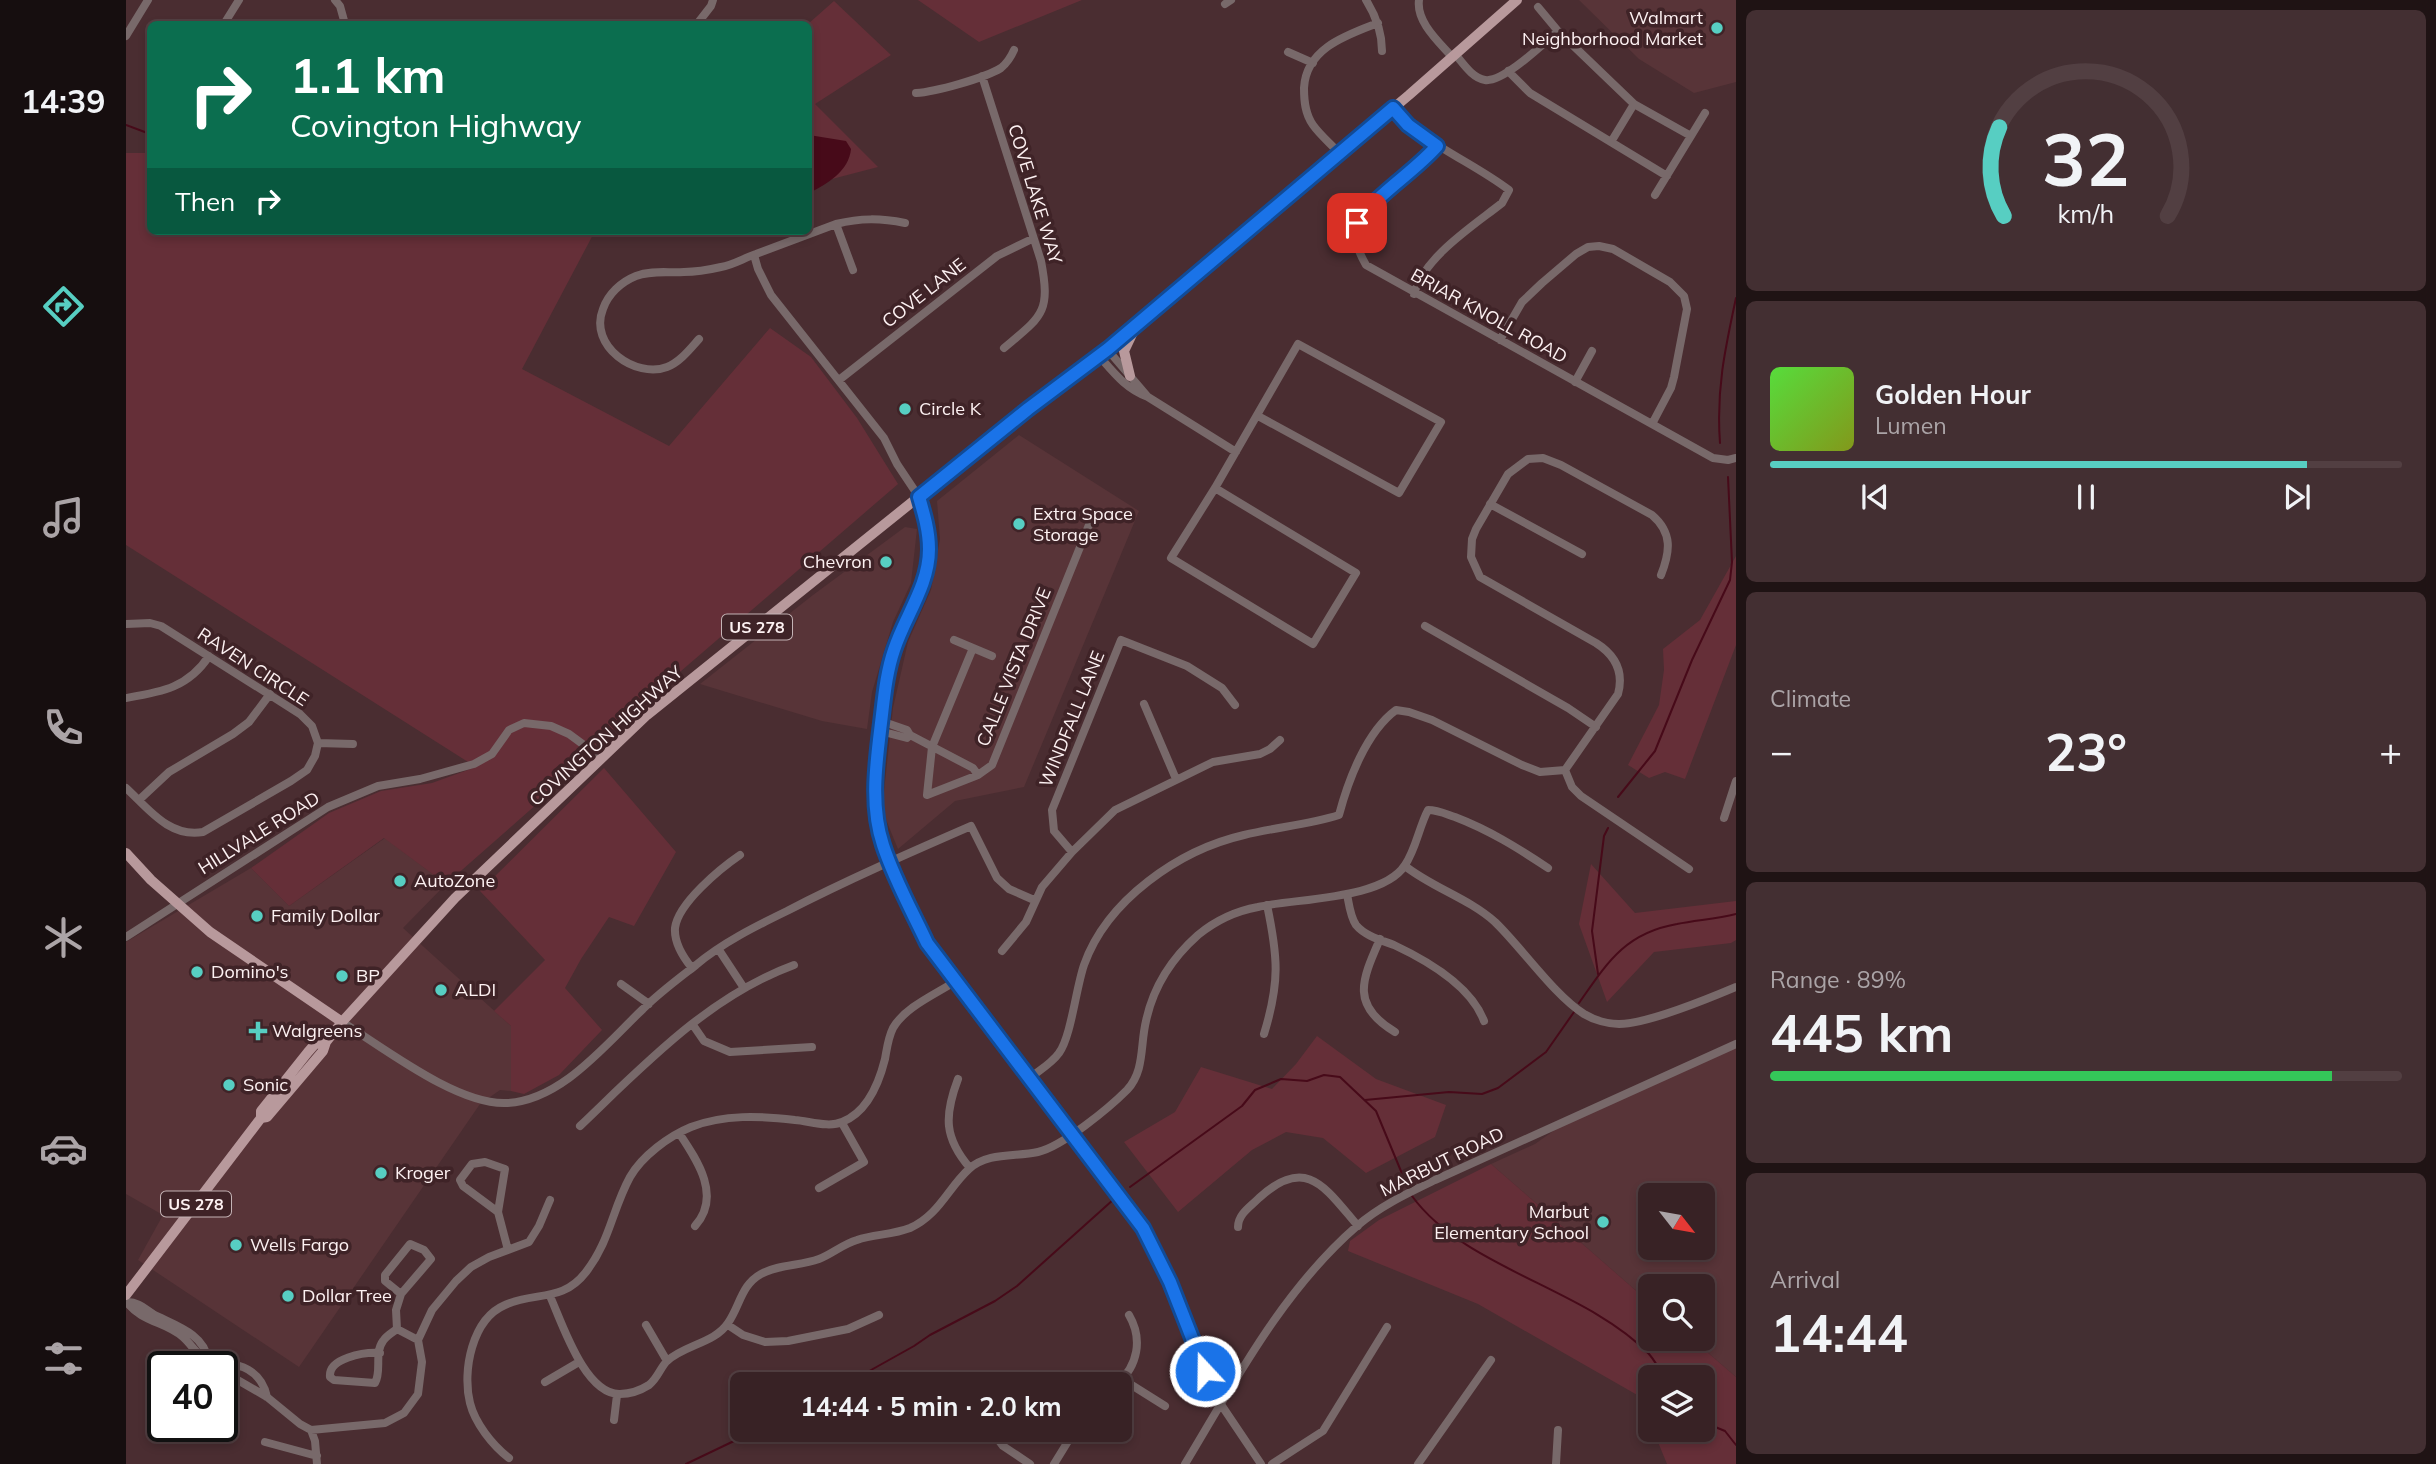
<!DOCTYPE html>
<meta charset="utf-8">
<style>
:root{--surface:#382225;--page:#432f32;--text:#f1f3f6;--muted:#aba4a7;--line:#523f42;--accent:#57cec2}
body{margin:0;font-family:Mulish,sans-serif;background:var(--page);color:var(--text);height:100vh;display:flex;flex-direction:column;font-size:26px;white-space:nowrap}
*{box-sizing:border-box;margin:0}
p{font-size:23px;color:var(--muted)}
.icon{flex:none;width:38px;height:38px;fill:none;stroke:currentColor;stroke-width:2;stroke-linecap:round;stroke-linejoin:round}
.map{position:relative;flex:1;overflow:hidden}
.panel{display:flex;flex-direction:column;gap:10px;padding:10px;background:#1f1314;width:700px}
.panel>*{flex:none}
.banner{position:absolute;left:21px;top:21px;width:665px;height:214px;border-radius:10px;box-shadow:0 4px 10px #0003,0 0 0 2px var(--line);background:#0b6e4f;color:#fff;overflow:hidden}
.needle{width:46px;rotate:121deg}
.buttons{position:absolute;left:1512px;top:1183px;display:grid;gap:14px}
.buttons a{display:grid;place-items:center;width:77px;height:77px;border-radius:10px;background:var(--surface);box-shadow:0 4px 10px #0003,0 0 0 2px var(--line);font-size:35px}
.speed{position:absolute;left:21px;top:1351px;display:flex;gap:14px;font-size:35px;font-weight:700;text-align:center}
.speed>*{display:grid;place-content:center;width:91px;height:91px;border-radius:50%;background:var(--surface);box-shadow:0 4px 10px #0003,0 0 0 2px var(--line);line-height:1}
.speed .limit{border:4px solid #111;border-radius:10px;background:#fff;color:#111}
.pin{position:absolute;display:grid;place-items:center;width:60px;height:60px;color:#fff;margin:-30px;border-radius:14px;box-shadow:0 4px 10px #0006}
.me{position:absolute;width:77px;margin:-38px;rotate:339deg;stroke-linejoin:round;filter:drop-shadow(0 0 5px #0008)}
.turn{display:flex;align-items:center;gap:24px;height:147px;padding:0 28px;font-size:32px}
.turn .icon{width:91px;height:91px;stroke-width:2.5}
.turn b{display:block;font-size:49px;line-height:60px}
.then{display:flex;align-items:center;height:66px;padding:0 28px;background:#0003;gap:14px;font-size:26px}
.big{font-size:52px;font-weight:700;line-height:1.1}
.panel .tile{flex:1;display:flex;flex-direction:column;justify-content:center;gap:10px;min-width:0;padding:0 24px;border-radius:10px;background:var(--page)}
.panel .dial{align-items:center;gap:0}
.dial svg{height:182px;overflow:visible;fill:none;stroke:var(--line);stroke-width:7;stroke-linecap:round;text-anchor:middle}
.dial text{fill:var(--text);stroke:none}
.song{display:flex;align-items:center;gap:21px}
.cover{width:84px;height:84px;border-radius:10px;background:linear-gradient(135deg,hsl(110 70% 55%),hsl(70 70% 35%))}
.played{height:7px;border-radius:4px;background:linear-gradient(90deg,var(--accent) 85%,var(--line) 85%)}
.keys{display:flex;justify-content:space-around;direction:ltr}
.heat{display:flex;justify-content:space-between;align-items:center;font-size:38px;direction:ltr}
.charge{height:10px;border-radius:5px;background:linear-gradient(90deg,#34c759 89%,var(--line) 0)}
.trip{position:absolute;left:604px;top:1372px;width:402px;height:70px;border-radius:10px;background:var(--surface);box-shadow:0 4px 10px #0003,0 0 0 2px var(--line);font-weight:700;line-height:70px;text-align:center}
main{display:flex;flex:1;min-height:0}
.dock{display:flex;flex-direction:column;width:126px;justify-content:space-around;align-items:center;background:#160e0f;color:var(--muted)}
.dock .icon{width:49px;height:49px}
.dock .current{color:var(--accent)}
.dock b{font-size:32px;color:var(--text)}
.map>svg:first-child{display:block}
.built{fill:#583438;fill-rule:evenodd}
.green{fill:#652f38}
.water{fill:#470a19}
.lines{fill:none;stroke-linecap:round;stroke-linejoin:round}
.stream{stroke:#470a19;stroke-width:2}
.minor{stroke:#78696a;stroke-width:8}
.major{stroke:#b8999c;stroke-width:10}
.route-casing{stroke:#114b97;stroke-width:18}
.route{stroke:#1a73e8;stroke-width:12}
.poi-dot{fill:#57cec2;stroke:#3f2327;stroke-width:2.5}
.labels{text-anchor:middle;stroke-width:7;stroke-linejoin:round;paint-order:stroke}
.shield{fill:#3f2327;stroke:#c4b3b5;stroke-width:2}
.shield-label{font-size:16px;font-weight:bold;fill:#fdf1f2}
.poi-label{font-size:18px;fill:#fdf1f2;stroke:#3f2327;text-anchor:start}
.street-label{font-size:18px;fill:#fdf1f2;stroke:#3f2327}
</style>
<main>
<nav class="dock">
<b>14:39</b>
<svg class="icon current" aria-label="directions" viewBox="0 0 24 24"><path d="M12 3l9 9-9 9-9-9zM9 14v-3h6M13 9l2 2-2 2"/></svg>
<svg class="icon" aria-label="music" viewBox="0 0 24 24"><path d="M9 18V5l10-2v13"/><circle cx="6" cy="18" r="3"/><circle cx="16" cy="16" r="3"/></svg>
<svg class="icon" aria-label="phone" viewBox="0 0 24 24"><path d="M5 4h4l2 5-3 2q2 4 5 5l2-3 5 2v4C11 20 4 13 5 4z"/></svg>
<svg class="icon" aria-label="climate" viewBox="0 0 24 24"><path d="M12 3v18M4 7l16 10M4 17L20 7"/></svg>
<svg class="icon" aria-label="car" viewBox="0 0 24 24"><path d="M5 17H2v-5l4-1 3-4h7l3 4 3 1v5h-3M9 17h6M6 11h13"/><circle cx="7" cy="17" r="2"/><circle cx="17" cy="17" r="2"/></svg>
<svg class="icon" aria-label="filters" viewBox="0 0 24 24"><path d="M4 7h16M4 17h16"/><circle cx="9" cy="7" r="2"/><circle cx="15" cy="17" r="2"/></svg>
</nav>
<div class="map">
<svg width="1610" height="1464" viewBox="0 0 1610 1464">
<rect width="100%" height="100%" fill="#4a2d31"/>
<path class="built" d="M 1453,0 L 1610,0 L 1610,82 L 1568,93 L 1513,59 Z
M 893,435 L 1013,511 L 898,787 L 829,801 L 772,849 L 756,810 L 767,708 L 782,642 L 805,590 L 814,539 L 811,501 Z
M 779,527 L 791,529 L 785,583 L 767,622 L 746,692 L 741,729 L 696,721 L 574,684 L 687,595 Z
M 259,838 L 320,884 L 277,928 L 385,1026 L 385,1091 L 374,1090 L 354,1104 L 173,1367 L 12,1260 L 37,1215 L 0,1194 L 0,942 L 125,868 L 163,906 Z
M 1610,1045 L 1610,1377 L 1566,1339 L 1577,1339 L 1577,1286 L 1524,1286 L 1524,1303 L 1365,1164 L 1409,1144 L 1450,1115 ZM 1524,1195 L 1577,1195 L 1577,1248 L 1524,1248 Z"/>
<path class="green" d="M 792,0 L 956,0 L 853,42 Z
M 708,1 L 765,55 L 689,104 L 752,167 L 683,185 L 682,24 Z
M 0,153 L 24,153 L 24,231 L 469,231 L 396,369 L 543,446 L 644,328 L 685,357 L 731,418 L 772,484 L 446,765 L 412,803 L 320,884 L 258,838 L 163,906 L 125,868 L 203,813 L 255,791 L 306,783 L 350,767 L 0,545 Z
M 1610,556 L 1610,645 L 1559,779 L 1539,772 L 1523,778 L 1502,765 L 1533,705 L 1538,670 L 1537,649 L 1574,620 Z
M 478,768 L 550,852 L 508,926 L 483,917 L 455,959 L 439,988 L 476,1030 L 433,1075 L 398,1094 L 385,1091 L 385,1026 L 368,1011 L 419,960 L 354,891 Z
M 1465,864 L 1509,913 L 1610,901 L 1610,940 L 1605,943 L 1528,952 L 1481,1002 L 1453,924 Z
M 1191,1036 L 1250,1079 L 1320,1105 L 1309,1137 L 1240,1173 L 1197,1138 L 1160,1132 L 1126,1150 L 1052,1212 L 998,1142 L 1049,1112 L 1075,1067 L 1146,1089 L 1170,1064 Z
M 1365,1164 L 1524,1303 L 1524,1339 L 1566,1339 L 1610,1377 L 1610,1464 L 1541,1464 L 1527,1430 L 1577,1430 L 1577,1377 L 1524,1377 L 1524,1423 L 1513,1396 L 1352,1304 L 1222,1251 L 1224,1241 L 1253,1220 Z"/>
<path class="water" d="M 683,135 L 720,141 L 725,149 C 723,171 701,184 683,193 Z"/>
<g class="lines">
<path class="stream" d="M 0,125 L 24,134
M 1594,443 C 1590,390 1599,349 1610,298
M 1492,797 L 1529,751 L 1566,660 L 1604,580 L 1606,562 L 1602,477
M 1472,974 L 1466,931 L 1478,836 L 1482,828
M 1453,1003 C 1481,963 1499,933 1551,924 C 1571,920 1590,919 1610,914
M 1239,1100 L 1323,1092 L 1356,1094 L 1372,1088 L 1420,1052 L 1448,1012
M 1004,1187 L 1116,1106 L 1129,1090 L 1155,1079 L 1181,1081 L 1198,1075 L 1214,1077 L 1250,1111 L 1282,1188
M 1286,1196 C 1339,1269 1459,1288 1523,1354 C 1529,1361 1534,1370 1538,1377
M 720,1384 L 788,1346 L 804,1335 L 869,1301 L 891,1286 L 988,1199
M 1577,1422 L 1599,1431 L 1610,1445
M 560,1464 L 631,1430"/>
<path class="minor" d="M 209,0 L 214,6 L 219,24
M 1240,0 C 1250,16 1256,32 1256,51
M 1293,0 C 1290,22 1313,42 1326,57
M 1099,4 L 1105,0
M 1412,7 L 1432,31
M 98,24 L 113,0
M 571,24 L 585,6 L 587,0
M 0,36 L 22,0
M 1162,52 L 1187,63
M 1329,54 C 1337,63 1346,78 1359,80 C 1377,83 1418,43 1432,31 L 1508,104 L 1565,136 L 1529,195
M 1382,71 L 1404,93 L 1541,176
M 856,76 L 915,261 C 925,313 916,316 878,348
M 790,93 C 809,92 859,78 875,68 C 881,63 885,57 888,50
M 1267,108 C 1299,145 1345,161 1383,190 L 1376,203 C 1347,226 1298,257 1288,294
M 1565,136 L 1579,113
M 1485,142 L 1508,104
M 1311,146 C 1305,153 1299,160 1292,166 C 1273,183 1241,198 1231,223 C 1226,237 1233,253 1240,265 L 1587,458 L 1602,460 L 1610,458
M 1213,153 C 1205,144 1194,135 1187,125 C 1179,114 1178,101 1178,88 C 1180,48 1221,35 1252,23
M 710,224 L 727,270
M 628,255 L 632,269 L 645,295 L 758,438 L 771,464 L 793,497 L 801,524 L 803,551 L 794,589 L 768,649 L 761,677 L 750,765 L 749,800 L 756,844 L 801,943 L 1017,1228 L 1044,1282 L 1088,1394 L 1135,1464
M 573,339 C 564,349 554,362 541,367 C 510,379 462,346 477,309 C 482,294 495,282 510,276 C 525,270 542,273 558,272 C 570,272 582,270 595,267 C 607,265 618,258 630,254 C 656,244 683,234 710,224 C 735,218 754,218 779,223
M 1374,340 L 1396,302 L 1416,283 L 1450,254 L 1462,247 L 1473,246 L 1487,249 L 1544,282 L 1558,296 L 1561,309 L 1548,377 L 1545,388 L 1526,424
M 973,356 C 988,373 1000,389 1022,397 L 981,349
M 713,380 L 871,256 L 906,239
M 1449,382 L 1466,351
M 1022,397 L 1110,452
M 1089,488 L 1230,573 L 1187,644 L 1045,558 L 1089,488 L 1172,344 L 1315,422 L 1273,493 L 1132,416
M 1364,504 L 1456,554
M 0,624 L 24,623 L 35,626 L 174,714 L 186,726 L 192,743 L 189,756 L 181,770 L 165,781 L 77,832 C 43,838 22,808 0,788
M 1299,626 L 1442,708 L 1470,727
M 828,640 L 866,656
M 847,648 L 806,747 L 801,795 L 852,775 L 866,765 L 967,515
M 0,698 C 35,692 62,688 83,656
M 1018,704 L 1050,779
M 755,721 L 781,730 L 784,735 L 847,768 L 852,775
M 754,731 L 781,738 L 784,735
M 192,743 L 227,744
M 1439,770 L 1492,694 C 1498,672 1489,655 1470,643 L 1354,577 L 1345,557 L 1346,539 L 1350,529 L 1382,474 L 1402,459 L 1417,458 L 1435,465 L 1526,515 C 1547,533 1544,552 1535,575
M 1439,770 L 1446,787 L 1455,796 L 1563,869
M 13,800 L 43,772 L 107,734 L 123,722 L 144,694
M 1598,818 L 1610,781
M 946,852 L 928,831 L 926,810 L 995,640 L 1061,666 L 1096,688 L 1109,705
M 1279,866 C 1307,888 1342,898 1369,922 C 1396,948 1428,995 1458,1014 C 1468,1020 1482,1024 1493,1024 C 1520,1024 1584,998 1610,987
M 1221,894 C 1223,904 1224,916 1230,925 C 1239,936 1255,940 1268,945 C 1300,960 1345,986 1358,1021
M 0,937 L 202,807 L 252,786 L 294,779 L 348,764 L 366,754 L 383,730 L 398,723 L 425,726 L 443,734 L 462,748 L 472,761
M 1254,939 C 1236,980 1224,1005 1269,1032
M 593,950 L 618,988
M 876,951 L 900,922 L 916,887 L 946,852 L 989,810 L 1087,762 L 1134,754 L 1144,749 L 1154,740
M 566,968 C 557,957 548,943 549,928 C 552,903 595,868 614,855
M 495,984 L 523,1004
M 216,1022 C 258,1048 331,1105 380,1103 C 435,1101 479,1045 517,1009 C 533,993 552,979 570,965 C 596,943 630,926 661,911 C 721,880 783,853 845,826 L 871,878 L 883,889 L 908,900
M 567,1025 L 578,1041 L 604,1052 L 686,1047
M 1138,1034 C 1154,982 1152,957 1141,905
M 905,1077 C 914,1070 926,1063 933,1053 C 945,1037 950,988 958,965 C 981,900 1053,850 1118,835 C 1150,827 1182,825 1213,815 C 1222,781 1240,732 1270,710 L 1283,712 L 1306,720 L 1396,765 L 1414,772 L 1439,770
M 832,1079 C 818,1116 818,1138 844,1168
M 454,1126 C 518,1065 583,996 668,965
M 553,1133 C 571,1160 596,1196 569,1226
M 359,1162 L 379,1169 L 372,1212 L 337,1186 L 334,1180 L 346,1164 Z
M 693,1188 L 738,1162 L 716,1123
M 372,1212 L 382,1250
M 1112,1227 C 1112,1214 1124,1207 1133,1198 C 1181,1154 1200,1189 1232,1226
M 284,1244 L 298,1250 L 305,1259 L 275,1294 L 259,1281 L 259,1275 Z
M 424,1296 C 436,1323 459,1395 494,1394 C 504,1394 515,1390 523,1385 C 532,1378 534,1368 541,1361 C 558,1345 589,1343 602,1323 C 614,1306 615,1285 635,1274 C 653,1264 674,1266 693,1259 C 706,1254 717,1244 731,1240 C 748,1234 766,1235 784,1228 C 813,1215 822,1188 843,1169 C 862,1152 889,1157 912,1152 C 937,1146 983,1108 1001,1090 C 1019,1071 1014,1045 1020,1021 C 1027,988 1046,958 1072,935 C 1089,921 1110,911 1132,907 C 1170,898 1257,900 1279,865 C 1290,849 1293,827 1302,810 C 1312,810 1320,814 1329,817 C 1363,830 1392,848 1422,868
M 0,1301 C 16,1323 39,1321 57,1337 C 67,1346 70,1355 82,1360
M 2,1302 C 12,1302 19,1309 27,1314 C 48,1325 78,1333 82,1360
M 520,1325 L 541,1361
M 602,1325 L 617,1335 L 639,1342 L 662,1341 L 722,1329 L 753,1315
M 271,1329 L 292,1340
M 254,1353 C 238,1352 202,1358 204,1377 L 208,1380 L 249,1383 C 256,1371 248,1353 257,1341 C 260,1336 267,1332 271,1329 L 270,1310 L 275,1294
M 89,1367 C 113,1359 136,1372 141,1397
M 96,1371 L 141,1397 L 174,1424 L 185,1430 L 189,1441 L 191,1464
M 996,1379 L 1039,1406
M 419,1382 L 453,1362
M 991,1384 C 1012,1366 1017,1339 1003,1315
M 488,1420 L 491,1395
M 185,1430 L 259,1423 L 278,1413 L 292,1394 L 296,1362 L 292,1340 L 306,1310 L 330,1281 L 345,1267 L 363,1257 L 403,1242 L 413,1226 L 424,1200
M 865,1430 L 877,1446 L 904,1464
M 139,1442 L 191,1456
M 383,1458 C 366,1445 349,1423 344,1403 C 336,1371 346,1319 379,1305 C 410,1291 436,1303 460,1272 C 484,1241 486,1210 504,1177 C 516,1156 543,1136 565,1127 C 598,1114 635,1116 669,1120 C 683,1121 703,1128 716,1122 C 742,1112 753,1083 759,1059 C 761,1048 762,1038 767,1028 C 779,1007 810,994 830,981
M 928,1464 L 949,1430
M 1059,1464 C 1109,1381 1157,1290 1231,1226 C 1254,1206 1282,1193 1309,1180 L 1610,1044
M 1146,1464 L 1197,1431 L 1261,1327
M 1292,1464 L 1365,1360
M 1430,1464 L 1432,1430"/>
<path class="major" d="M 1004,376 L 998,351 L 1008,330
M 0,853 L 25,880 L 84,932 L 216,1022
M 135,1118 L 141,1117 L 197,1051 L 200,1042 L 216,1022 L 329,898 L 521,715 L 902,409 L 981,349 L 1283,95 L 1391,0
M 0,1295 L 135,1118 L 135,1111 L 182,1052 L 189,1044 L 200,1042"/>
</g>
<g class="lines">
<g class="route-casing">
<path id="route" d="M 1079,1371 L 1044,1282 L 1017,1228 L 801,943 C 786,911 768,879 757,845 C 744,806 750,764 755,723 C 758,699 760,673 768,650 C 779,616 803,586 803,549 C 803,531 798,514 793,497 L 902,409 L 982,349 L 1267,108 L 1282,125 L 1311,146 C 1286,174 1253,192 1231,223"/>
</g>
<use href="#route" class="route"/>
</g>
<g class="poi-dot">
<circle cx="1591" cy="28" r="7"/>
<circle cx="779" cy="409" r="7"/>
<circle cx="893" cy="524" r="7"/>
<circle cx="760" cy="562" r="7"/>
<circle cx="274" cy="881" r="7"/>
<circle cx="131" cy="916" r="7"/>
<circle cx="71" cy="972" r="7"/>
<circle cx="216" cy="976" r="7"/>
<circle cx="315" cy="990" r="7"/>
<path d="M128.5 1020.5h7v7h7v7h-7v7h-7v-7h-7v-7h7z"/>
<circle cx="103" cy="1085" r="7"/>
<circle cx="255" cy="1173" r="7"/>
<circle cx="1477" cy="1222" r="7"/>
<circle cx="110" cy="1245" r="7"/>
<circle cx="162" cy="1296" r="7"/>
</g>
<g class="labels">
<g class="shield">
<rect x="596" y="614.5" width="70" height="25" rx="5"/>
<rect x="35" y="1191.5" width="70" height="25" rx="5"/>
</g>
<g class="shield-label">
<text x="631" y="633">US 278</text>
<text x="70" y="1210">US 278</text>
</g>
<g class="poi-label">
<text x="1577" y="24" text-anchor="end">Walmart<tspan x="1577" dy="21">Neighborhood Market</tspan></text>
<text x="793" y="415">Circle K</text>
<text x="907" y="520">Extra Space<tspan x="907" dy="21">Storage</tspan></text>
<text x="746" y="568" text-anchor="end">Chevron</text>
<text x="288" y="887">AutoZone</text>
<text x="145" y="922">Family Dollar</text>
<text x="85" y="978">Domino's</text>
<text x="230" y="982">BP</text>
<text x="329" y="996">ALDI</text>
<text x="146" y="1037">Walgreens</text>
<text x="117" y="1091">Sonic</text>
<text x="269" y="1179">Kroger</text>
<text x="1463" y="1218" text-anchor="end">Marbut<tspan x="1463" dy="21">Elementary School</tspan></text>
<text x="124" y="1251">Wells Fargo</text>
<text x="176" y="1302">Dollar Tree</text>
</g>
<g class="street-label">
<text transform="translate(909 194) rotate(73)" y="6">COVE LAKE WAY</text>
<text transform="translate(798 293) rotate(-38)" y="6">COVE LANE</text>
<text transform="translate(1363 316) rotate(29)" y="6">BRIAR KNOLL ROAD</text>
<text transform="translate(127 667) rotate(33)" y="6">RAVEN CIRCLE</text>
<text transform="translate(888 667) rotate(-68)" y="6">CALLE VISTA DRIVE</text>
<text transform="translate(946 719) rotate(-68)" y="6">WINDFALL LANE</text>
<text transform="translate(480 736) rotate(-42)" y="6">COVINGTON HIGHWAY</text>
<text transform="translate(133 833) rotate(-32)" y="6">HILLVALE ROAD</text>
<text transform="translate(1316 1162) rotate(-26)" y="6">MARBUT ROAD</text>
</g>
</g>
</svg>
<div class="buttons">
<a><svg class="needle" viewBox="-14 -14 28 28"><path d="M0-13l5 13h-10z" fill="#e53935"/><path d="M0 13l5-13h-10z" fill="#aba4a7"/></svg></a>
<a><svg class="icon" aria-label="search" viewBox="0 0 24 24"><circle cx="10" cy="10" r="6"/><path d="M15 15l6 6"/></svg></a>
<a><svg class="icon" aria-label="layers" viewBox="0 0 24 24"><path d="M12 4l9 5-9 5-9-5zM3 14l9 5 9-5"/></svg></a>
</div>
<div class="speed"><div class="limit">40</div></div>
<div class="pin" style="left:1231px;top:223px;background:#d93025"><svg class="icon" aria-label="arrive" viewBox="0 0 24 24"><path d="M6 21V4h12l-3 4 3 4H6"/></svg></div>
<svg class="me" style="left:1079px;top:1371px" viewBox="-20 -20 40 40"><circle r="17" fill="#1a73e8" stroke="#fff" stroke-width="3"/><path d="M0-11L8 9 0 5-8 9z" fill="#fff"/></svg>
<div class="trip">14:44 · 5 min · 2.0 km</div>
<div class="banner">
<div class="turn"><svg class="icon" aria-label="right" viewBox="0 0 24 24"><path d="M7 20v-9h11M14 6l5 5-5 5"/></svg><div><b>1.1 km</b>Covington Highway</div></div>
<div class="then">Then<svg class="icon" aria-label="right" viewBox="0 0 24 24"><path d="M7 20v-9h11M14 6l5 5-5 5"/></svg></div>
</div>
</div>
<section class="panel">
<div class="tile dial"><svg viewBox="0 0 100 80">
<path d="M14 69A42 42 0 1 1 86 69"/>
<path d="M14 69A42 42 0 0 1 12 30" stroke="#57cec2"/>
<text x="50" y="56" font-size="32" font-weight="700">32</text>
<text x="50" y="72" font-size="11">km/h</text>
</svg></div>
<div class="tile">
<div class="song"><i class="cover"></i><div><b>Golden Hour</b><p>Lumen</p></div></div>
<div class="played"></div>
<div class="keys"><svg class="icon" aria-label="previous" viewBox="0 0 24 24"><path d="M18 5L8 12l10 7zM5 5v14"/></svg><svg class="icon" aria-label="pause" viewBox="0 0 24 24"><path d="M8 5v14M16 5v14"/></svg><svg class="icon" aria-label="next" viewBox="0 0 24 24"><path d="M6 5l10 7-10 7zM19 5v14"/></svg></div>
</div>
<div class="tile"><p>Climate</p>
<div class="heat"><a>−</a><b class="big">23°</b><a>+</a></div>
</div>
<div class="tile"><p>Range · 89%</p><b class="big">445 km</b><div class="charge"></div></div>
<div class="tile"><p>Arrival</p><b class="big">14:44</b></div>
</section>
</main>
